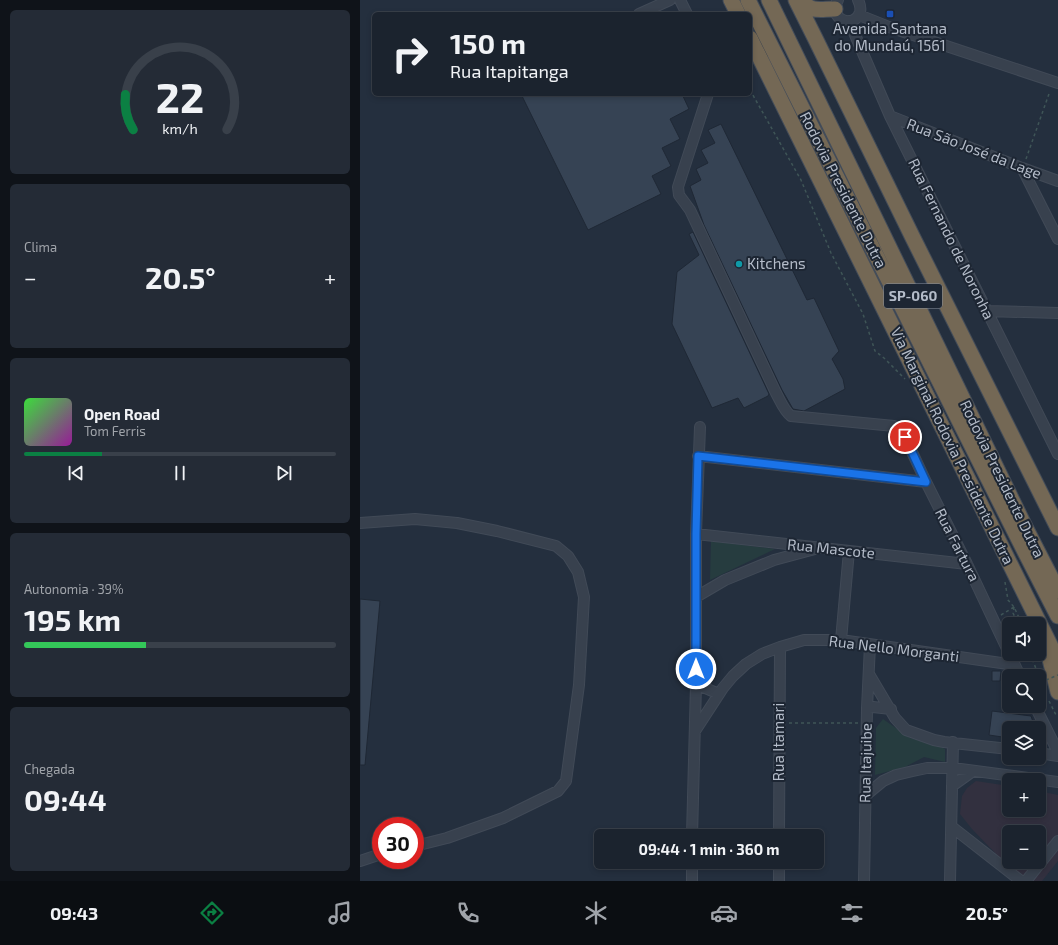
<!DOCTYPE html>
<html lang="pt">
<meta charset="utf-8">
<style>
:root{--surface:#1b232e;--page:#242b36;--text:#f1f3f6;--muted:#a0a4aa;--line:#39404a;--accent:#0b8043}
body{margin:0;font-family:"Exo 2",sans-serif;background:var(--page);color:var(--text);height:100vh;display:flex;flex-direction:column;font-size:15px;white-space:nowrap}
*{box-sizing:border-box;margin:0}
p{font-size:13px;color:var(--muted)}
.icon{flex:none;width:22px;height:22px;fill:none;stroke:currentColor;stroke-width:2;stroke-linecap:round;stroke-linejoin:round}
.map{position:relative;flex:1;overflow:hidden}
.drawer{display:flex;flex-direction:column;gap:10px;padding:10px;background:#0f1319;width:360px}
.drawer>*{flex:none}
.guide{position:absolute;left:12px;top:12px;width:380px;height:84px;border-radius:6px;box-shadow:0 2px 6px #0003,0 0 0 1px var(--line);background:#1b232e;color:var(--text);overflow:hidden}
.buttons{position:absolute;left:642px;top:617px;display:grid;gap:8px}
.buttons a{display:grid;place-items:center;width:44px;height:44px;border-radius:6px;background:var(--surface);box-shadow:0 2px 6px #0003,0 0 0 1px var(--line);font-size:20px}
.speed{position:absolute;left:12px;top:817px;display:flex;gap:8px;font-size:20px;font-weight:700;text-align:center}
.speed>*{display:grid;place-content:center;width:52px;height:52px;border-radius:50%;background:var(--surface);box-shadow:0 2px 6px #0003,0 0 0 1px var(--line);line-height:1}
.speed .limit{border:6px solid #d22;background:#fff;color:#111}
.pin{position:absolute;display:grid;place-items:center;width:34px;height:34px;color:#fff;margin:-17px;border:2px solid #fff;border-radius:50%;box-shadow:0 1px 4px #0007}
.me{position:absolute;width:44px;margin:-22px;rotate:0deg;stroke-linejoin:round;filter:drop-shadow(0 0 3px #0008)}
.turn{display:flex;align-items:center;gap:14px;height:84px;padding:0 12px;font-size:18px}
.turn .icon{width:52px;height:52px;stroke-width:2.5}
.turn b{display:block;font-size:28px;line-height:34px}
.big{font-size:30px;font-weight:700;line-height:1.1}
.drawer .card{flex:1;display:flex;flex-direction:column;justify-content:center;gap:6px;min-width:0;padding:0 14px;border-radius:6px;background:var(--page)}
.drawer .dial{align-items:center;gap:0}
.dial svg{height:104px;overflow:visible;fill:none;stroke:var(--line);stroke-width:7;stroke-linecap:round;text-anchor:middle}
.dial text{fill:var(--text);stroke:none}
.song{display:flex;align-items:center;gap:12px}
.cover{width:48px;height:48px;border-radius:6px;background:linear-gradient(135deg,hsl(120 70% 55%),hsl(300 70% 35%))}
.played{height:4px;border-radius:2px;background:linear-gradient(90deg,var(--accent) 25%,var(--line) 25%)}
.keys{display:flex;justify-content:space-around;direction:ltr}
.heat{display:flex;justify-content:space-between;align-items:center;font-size:22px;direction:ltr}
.charge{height:6px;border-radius:3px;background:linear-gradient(90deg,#34c759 39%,var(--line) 0)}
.trip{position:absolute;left:234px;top:829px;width:230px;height:40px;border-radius:6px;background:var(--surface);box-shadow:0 2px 6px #0003,0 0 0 1px var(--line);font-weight:700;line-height:40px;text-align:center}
.menu{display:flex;height:64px;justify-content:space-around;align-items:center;background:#0b0e12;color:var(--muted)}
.menu .icon{width:28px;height:28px}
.menu .active{color:var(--accent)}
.menu b{font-size:18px;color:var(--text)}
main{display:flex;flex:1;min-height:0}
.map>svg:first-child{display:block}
.medical{fill:#32303f;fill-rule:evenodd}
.green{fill:#263c3f}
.building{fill:#364354;stroke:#1f2835}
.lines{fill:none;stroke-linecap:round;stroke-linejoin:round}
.minor-casing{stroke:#414a57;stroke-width:12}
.highway-casing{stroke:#434c59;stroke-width:17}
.path{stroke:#3f5557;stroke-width:1.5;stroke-dasharray:3 3;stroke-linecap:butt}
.minor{stroke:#38414e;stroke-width:10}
.highway{stroke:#746855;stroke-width:15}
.path-bridge{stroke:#3f5557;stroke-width:1.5;stroke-dasharray:3 3;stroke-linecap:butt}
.route-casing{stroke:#114b97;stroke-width:10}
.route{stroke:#1a73e8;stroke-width:7}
.transit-dot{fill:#1a4fb4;stroke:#1d2633;stroke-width:1.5}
.culture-dot{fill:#0f9aa8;stroke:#1d2633;stroke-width:1.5}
.labels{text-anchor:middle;stroke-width:4;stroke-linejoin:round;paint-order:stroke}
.shield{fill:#1d2633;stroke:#878f9c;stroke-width:1}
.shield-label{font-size:14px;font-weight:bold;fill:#b4bcc9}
.poi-label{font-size:15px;fill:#b4bcc9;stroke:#1d2633}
.street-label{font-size:15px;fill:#b4bcc9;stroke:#1d2633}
</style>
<main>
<section class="drawer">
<div class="card dial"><svg viewBox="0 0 100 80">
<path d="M14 69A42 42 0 1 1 86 69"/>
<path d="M14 69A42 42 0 0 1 8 42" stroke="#0b8043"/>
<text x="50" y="56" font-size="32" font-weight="700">22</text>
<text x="50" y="72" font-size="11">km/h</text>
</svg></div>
<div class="card"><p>Clima</p>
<div class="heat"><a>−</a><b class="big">20.5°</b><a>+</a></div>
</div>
<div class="card">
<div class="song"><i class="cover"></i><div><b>Open Road</b><p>Tom Ferris</p></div></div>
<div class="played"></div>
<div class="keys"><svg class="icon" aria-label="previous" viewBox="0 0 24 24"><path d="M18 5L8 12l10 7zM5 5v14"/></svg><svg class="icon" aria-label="pause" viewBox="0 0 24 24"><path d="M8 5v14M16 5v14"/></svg><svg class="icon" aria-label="next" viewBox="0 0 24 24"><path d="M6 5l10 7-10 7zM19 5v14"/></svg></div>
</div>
<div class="card"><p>Autonomia · 39%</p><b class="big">195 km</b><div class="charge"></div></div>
<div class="card"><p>Chegada</p><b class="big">09:44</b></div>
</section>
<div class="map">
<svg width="698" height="881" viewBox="0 0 698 881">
<rect width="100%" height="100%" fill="#242f3e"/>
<path class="medical" d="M 616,781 L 649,786 L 649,810 L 679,810 L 679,791 L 698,795 L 698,861 L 682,881 L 668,881 L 637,855 L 612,829 L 600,814 L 602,796 L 607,788 ZM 649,832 L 679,832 L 679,862 L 649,862 Z"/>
<path class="green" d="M 351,541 L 415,549 L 350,580 Z
M 523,719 L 550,738 L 579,746 L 585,749 L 585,762 L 564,757 L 545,767 L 515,775 L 516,728 Z"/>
<path class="building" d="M 161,94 L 322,94 L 329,109 L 310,119 L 320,139 L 302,148 L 311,166 L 292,176 L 301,194 L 228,230 Z
M 361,124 L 447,300 L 454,298 L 479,351 L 472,359 L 483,379 L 485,389 L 444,411 L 433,409 L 422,390 L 344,225 L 330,186 L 341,180 L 336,169 L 348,163 L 341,150 L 355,143 L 348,130 Z
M 333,232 L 409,394 L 408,396 L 384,408 L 378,398 L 352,408 L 312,324 L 317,272 L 339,255 L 329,234 Z
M 0,599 L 20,601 L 5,765 L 0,765 Z
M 632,671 L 641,671 L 640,681 L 632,681 Z
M 632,711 L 671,716 L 675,728 L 649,728 L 649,738 L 629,735 Z"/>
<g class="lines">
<g class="minor-casing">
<path id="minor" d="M 320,0 L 327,14
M 478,0 C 466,19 495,30 500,12 C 501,8 500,4 498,0
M 279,14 L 310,0
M 499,15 L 529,27 L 698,83
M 489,21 L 530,116 L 698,454
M 390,25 L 402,43 L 410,52
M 348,94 L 318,187 L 319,195 L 330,210 L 416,393 C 420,400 424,411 431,416 L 534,426 L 545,437 L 566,482 L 607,564 L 649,653
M 530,116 L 662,168 L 698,181
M 662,168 L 698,239
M 627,311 L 698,313
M 338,456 L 566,482
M 0,523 L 55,519 L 97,523 L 137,531 L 196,546 L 208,556 L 218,572 L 224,597 L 219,685 L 206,781 L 198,791 L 143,818 L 87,838 L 55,846
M 336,534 L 607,564
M 336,597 L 365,580 L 414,560 L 455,549
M 481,640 L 489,551
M 652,659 L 660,676
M 509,674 L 535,718 L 546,730 L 574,740 L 584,742 L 649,749
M 336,684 L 359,694
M 675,706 L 698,752
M 507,708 L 513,707 L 531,709
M 335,731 L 363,688 L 373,676 L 386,664 L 402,654 L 420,647 L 444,640 L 481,640 L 655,665
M 679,753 L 698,756
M 592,786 L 613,771
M 506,795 L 523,781 L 536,775 L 553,771 L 567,768 L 593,768 L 698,782
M 592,827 L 661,881
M 332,836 L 336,684 L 336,534 L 340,427
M 419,836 L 420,647
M 0,861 L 21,854
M 332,881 L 332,862
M 419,881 L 419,862
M 504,881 L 507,708 L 510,645
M 590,881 L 593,742
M 666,881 L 698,841"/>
</g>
<g class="highway-casing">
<path id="highway" d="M 371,0 L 378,14
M 388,0 L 663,548 L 698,616
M 409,0 L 666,529 L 698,591
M 436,0 L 456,40 L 552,236 L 698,528
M 441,0 C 452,13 459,9 475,9
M 390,38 L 698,661
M 688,651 L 698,692"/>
</g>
<path class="path" d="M 390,90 L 441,180 L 471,253 L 503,314 L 515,351 L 524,358 L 545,379
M 666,159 L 690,91
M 645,582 L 648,600 L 654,607 L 662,624
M 654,607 L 653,613 L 658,624
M 641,615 L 654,607
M 670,654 L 684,688
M 675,654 L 677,658
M 689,701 L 697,717
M 429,723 L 498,723"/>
<use href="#minor" class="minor"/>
<use href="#highway" class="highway"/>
<path class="path-bridge" d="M 686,680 L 698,675"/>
</g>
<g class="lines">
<g class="route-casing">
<path id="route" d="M 336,669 L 336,534 L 338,456 L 566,482 L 545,437"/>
</g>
<use href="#route" class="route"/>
</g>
<rect class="transit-dot" x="526" y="10" width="8" height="8" rx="2"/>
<circle class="culture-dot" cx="379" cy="264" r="4"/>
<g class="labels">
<rect class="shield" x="524" y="284" width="58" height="24" rx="3"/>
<g class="shield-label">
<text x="553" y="301">SP-060</text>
</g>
<g class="poi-label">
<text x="530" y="34">Avenida Santana<tspan x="530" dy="17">do Mundaú, 1561</tspan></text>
<text x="387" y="269" text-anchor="start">Kitchens</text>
</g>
<g class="street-label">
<text transform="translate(614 149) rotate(21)" y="5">Rua São José da Lage</text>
<text transform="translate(483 190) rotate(63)" y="5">Rodovia Presidente Dutra</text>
<text transform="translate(591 239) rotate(64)" y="5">Rua Fernando de Noronha</text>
<text transform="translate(592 446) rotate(64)" y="5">Via Marginal Rodovia Presidente Dutra</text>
<text transform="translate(642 479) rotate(64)" y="5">Rodovia Presidente Dutra</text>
<text transform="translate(597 545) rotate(63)" y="5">Rua Fartura</text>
<text transform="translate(471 549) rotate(6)" y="5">Rua Mascote</text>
<text transform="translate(534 649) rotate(7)" y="5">Rua Nello Morganti</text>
<text transform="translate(419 742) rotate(-90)" y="5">Rua Itamari</text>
<text transform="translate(506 763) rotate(-89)" y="5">Rua Itajuibe</text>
</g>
</g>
</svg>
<div class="buttons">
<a><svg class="icon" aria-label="sound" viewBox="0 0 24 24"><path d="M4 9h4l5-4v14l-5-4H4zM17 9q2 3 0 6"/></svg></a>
<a><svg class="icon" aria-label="search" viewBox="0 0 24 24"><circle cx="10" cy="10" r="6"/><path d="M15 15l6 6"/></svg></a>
<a><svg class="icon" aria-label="layers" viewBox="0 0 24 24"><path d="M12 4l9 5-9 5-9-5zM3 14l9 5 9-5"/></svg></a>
<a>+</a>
<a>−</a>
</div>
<div class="speed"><div class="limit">30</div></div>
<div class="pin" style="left:545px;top:437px;background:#d93025"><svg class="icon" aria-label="arrive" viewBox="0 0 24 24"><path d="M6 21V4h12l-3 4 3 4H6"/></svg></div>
<svg class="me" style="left:336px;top:669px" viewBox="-20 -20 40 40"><circle r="17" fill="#1a73e8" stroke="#fff" stroke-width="3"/><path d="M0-11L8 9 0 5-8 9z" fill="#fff"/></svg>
<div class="trip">09:44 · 1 min · 360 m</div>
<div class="guide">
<div class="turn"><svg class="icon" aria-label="right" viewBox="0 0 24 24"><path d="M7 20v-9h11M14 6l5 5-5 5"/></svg><div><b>150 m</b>Rua Itapitanga</div></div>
</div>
</div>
</main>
<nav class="menu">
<b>09:43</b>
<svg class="icon active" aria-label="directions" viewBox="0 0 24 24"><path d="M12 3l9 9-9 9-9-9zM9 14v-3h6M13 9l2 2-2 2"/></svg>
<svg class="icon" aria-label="music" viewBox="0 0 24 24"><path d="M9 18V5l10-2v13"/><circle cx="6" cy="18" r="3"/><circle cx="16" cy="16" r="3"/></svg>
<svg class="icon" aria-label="phone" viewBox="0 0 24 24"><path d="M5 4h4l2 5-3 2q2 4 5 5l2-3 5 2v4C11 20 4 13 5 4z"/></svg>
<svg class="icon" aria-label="climate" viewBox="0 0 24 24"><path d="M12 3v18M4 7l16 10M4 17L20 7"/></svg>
<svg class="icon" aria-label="car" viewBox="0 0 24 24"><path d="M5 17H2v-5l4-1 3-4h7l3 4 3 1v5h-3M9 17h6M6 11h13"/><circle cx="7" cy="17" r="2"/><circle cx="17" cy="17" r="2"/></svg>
<svg class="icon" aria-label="filters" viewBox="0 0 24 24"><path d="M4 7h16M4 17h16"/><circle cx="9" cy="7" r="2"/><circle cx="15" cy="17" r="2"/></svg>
<b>20.5°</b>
</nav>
